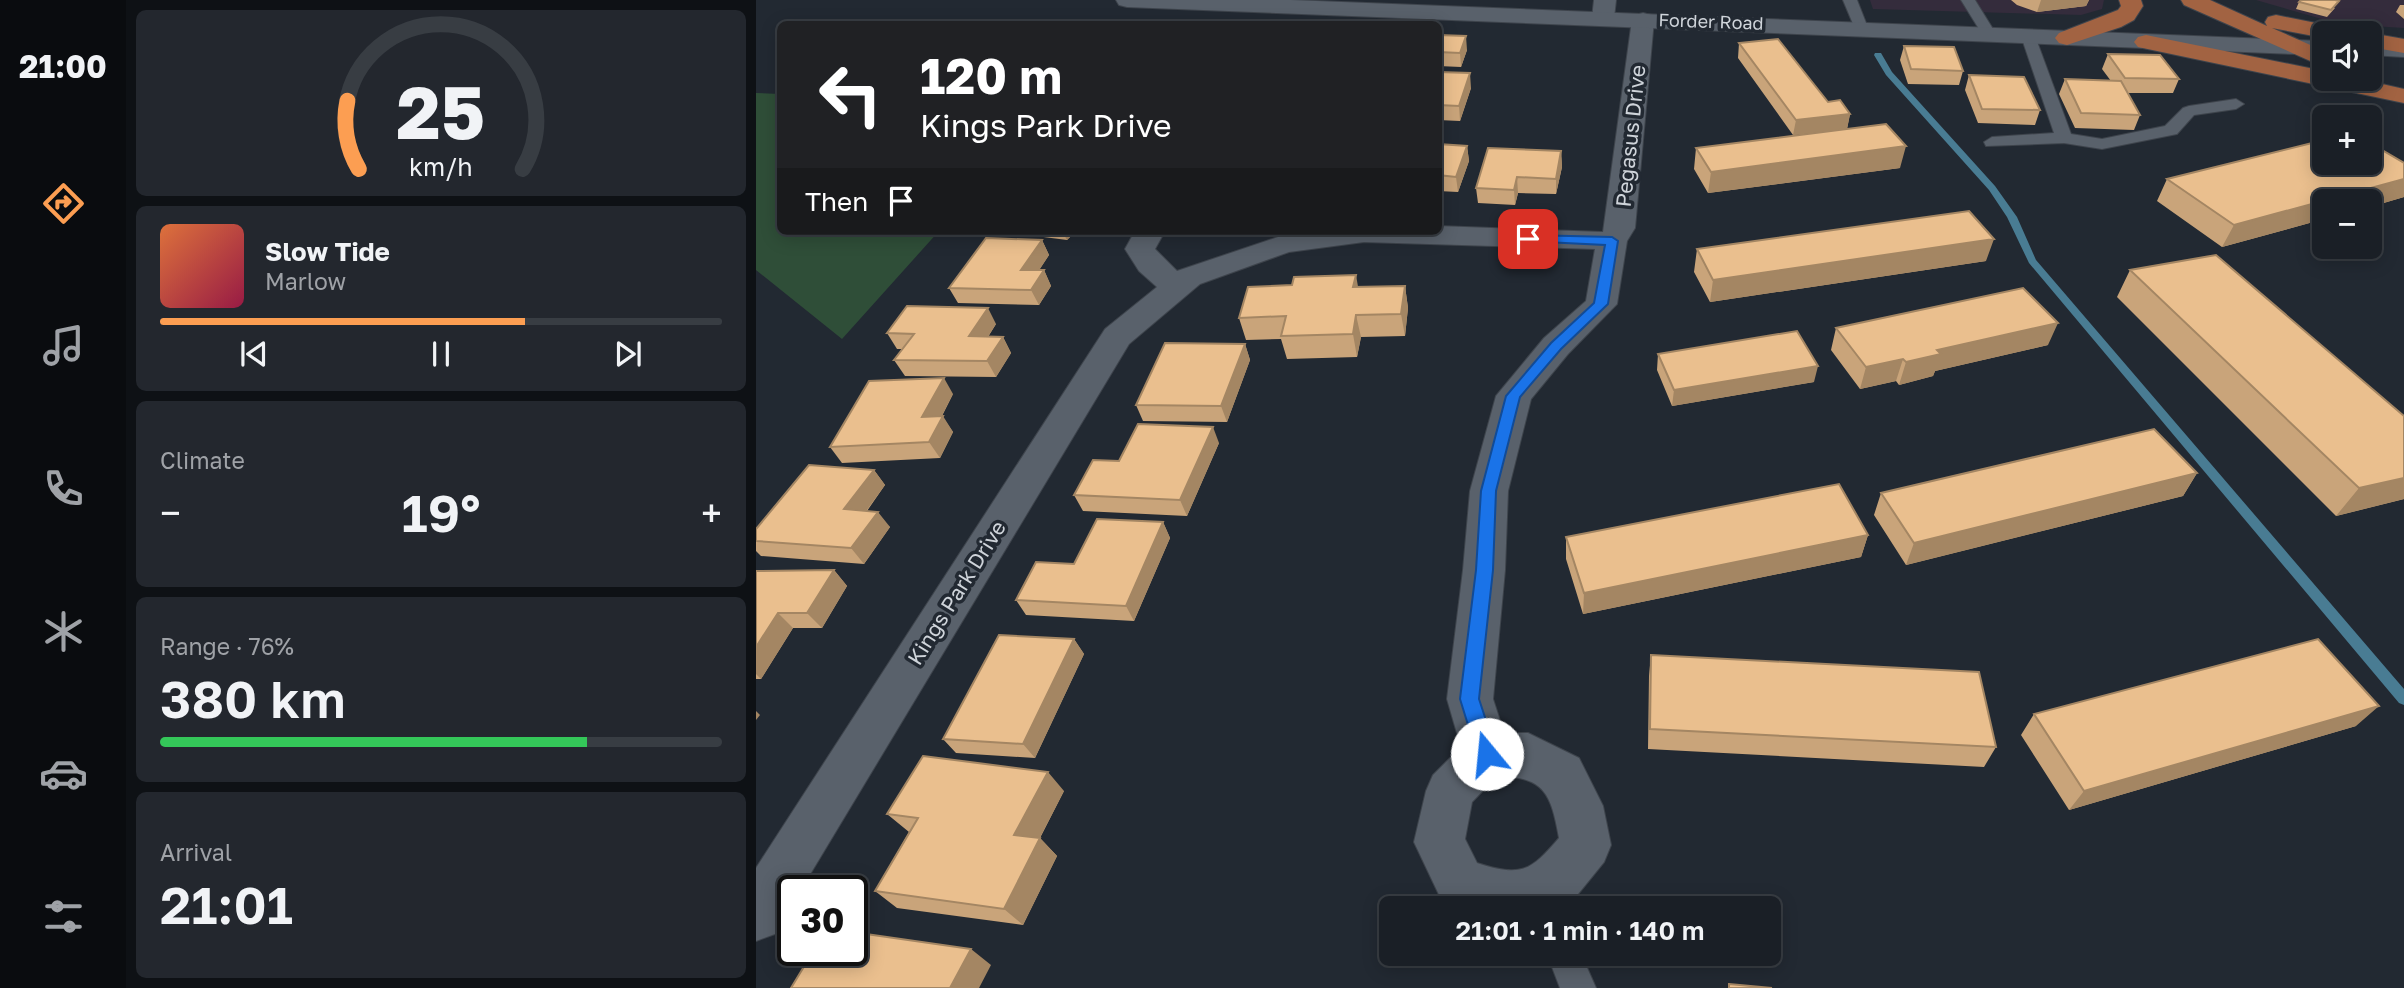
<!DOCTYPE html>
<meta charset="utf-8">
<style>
:root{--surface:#1a1f26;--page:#23272e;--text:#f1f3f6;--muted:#9fa2a7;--line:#383d43;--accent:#fc9e52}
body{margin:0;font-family:"Golos Text",sans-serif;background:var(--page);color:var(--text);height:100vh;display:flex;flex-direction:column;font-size:26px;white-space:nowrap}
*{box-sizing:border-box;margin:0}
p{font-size:23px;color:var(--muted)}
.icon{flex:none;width:38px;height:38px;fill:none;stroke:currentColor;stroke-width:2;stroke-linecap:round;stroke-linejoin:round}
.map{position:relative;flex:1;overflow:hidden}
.sheet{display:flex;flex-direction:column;gap:10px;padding:10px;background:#0e1115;width:630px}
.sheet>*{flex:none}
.top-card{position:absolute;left:21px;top:21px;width:665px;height:214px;border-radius:10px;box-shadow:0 4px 18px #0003,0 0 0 2px var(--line);background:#202124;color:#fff;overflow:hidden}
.fabs{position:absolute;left:1556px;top:21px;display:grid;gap:14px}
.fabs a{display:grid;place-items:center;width:70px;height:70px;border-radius:10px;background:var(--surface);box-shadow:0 4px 18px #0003,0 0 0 2px var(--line);font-size:35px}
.speed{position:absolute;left:21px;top:875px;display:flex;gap:14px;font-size:35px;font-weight:700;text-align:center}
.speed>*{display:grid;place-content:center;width:91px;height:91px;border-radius:50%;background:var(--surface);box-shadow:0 4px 18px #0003,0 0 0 2px var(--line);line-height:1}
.speed .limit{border:4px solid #111;border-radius:10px;background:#fff;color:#111}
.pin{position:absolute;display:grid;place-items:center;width:60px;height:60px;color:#fff;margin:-30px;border-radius:14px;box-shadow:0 4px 10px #0006}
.me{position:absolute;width:77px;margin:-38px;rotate:343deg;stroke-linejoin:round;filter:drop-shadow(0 0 5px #0008)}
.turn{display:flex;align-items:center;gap:24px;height:147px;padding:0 28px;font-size:32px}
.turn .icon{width:91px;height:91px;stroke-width:2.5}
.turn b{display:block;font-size:49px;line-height:60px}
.then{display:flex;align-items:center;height:66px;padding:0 28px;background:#0003;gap:14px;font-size:26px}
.big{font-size:52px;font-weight:600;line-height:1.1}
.sheet .card{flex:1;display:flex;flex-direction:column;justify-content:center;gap:10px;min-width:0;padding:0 24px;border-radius:10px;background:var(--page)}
.sheet .dial{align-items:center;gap:0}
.dial svg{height:182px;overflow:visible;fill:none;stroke:var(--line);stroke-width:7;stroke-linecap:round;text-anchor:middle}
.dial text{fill:var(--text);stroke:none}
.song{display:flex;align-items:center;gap:21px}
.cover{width:84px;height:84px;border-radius:10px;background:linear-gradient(135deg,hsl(20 70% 55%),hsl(340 70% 35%))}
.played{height:7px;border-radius:4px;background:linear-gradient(90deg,var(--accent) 65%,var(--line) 65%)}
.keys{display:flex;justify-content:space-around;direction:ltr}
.heat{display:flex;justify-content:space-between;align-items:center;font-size:38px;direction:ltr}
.charge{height:10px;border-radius:5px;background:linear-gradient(90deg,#34c759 76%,var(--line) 0)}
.trip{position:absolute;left:623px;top:896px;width:402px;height:70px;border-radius:10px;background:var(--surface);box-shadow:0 4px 18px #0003,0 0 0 2px var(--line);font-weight:600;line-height:70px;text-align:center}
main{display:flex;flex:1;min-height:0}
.dock{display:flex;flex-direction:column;width:126px;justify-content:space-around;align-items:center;background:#0a0c0f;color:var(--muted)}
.dock .icon{width:49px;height:49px}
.dock .selected{color:var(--accent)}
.dock b{font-size:32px;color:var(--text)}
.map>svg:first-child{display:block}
.commercial{fill:#342c3c}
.green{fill:#2f4e38}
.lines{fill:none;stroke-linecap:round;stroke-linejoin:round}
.stream{fill:#497c93;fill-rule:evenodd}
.service-casing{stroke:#3e444c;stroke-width:2}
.minor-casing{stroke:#3e444c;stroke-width:2}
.tertiary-casing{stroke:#3e444c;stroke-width:2}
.secondary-casing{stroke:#3e444c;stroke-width:2}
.primary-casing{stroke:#3e444c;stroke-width:2}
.service{fill:#59616b;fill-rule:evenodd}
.minor{fill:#59616b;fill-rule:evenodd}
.tertiary{fill:#59616b;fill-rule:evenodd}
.secondary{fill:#59616b;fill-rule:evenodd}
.primary{fill:#a26342;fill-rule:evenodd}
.wall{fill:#c9a47a}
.shaded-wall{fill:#a48663}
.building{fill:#eabf8e;stroke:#a48663;stroke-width:2}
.route{fill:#1a73e8;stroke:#114b97;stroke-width:2}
.labels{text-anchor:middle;stroke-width:7;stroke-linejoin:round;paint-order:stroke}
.far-street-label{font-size:18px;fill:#cfd4da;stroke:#222932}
.street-label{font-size:21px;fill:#cfd4da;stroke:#222932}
</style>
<main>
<nav class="dock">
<b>21:00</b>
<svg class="icon selected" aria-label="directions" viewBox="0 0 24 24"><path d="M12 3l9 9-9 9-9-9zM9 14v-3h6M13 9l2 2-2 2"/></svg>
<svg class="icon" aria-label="music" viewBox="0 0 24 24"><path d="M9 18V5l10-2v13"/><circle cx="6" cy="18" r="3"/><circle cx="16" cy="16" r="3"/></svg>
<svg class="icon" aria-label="phone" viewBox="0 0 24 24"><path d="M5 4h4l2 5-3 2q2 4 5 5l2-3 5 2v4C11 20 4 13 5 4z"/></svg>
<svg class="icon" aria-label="climate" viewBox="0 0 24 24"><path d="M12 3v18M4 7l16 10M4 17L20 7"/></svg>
<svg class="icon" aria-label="car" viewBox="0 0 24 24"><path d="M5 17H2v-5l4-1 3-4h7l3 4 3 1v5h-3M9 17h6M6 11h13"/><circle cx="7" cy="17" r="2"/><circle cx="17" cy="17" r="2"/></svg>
<svg class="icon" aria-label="filters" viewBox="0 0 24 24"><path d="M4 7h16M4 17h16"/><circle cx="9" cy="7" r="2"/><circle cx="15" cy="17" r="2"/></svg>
</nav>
<section class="sheet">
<div class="card dial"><svg viewBox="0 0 100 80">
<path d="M14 69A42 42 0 1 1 86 69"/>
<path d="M14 69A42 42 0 0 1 9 39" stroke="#fc9e52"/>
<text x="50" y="56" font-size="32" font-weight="700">25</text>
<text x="50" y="72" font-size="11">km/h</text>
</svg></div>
<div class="card">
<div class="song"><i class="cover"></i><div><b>Slow Tide</b><p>Marlow</p></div></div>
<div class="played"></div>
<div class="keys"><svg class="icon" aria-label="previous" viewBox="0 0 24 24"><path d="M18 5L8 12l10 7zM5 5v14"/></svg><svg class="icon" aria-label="pause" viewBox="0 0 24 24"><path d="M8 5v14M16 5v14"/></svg><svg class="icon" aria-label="next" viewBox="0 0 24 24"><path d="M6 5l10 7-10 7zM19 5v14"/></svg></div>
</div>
<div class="card"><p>Climate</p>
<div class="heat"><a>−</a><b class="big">19°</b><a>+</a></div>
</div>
<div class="card"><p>Range · 76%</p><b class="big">380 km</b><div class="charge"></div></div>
<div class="card"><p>Arrival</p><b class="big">21:01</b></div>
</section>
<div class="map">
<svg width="1648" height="988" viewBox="0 0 1648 988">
<rect width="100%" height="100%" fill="#222932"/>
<path class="commercial" d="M 1114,0 L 1348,0 L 1346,9 L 1325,15 L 1117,9 Z
M 1500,0 L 1648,0 L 1648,28 L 1583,24 Z"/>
<path class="green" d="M 0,93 L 24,94 L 24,231 L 183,231 L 86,339 L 0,270 Z"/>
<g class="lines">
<path class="stream" d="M 1119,53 L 1125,53 L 1136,72 L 1239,186 L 1261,217 L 1280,260 L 1648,689 L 1648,705 L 1643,703 L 1273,263 L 1251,217 L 1233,190 L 1130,75 L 1118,55 Z"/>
<g class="service-casing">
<path id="service" d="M 1087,0 L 1101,0 L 1112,28 L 1110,31 L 1100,31 Z
M 1205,0 L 1219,0 L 1240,34 L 1238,37 L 1228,37 Z
M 1272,32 L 1279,36 L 1315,134 L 1346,139 L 1409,126 L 1427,108 L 1433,106 L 1480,99 L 1488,104 L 1480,109 L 1438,115 L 1421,134 L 1346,149 L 1308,143 L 1230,146 L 1228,142 L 1236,137 L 1298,133 L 1265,36 Z
M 791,954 L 825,954 L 840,988 L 804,988 Z"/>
</g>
<g class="minor-casing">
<path id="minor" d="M 838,0 L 860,0 L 858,18 L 855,23 L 839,23 L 836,18 Z
M 887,13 L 895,15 L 898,20 L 879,228 L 871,241 L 861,304 L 812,354 L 775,399 L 752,491 L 749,570 L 737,699 L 748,733 L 772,733 L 823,758 L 847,806 L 855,845 L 848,862 L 818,899 L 796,908 L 703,908 L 686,901 L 658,842 L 670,791 L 677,775 L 705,747 L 691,699 L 707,570 L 714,491 L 740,396 L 788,338 L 830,301 L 839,249 L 608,242 L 533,252 L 444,284 L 373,344 L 44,891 L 37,891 L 37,904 L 19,934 L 0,941 L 0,868 L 349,329 L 401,287 L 383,271 L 369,249 L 379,231 L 409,231 L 399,249 L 421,271 L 528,235 L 557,231 L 682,231 L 682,226 L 847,232 L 876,20 L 879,15 ZM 741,776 C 789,777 795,794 803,838 C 774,872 765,877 721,863 L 709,839 L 716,802 Z"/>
</g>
<g class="tertiary-casing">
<path id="tertiary" d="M 1539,40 L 1568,41 L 1568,55 L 1531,52 L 1527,47 L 1531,42 Z
M 1614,41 L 1648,43 L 1648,57 L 1614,55 Z"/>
</g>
<g class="secondary-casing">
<path id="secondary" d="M 360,0 L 535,0 L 1539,40 L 1547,42 L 1551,47 L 1547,52 L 1539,54 L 371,7 L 363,5 Z"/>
</g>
<g class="primary-casing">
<path id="primary" d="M 1363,0 L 1385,0 L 1387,6 L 1378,20 L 1365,27 L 1311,45 L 1303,43 L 1299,38 L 1303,33 L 1362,10 L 1365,6 Z
M 1425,0 L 1454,0 L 1511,26 L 1509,22 L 1512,17 L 1520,15 L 1585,28 L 1588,33 L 1568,33 L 1568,38 L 1516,28 L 1568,51 L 1568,67 L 1428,5 Z
M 1614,33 L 1648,39 L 1648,53 L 1614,47 Z
M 1390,35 L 1568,71 L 1568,79 L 1604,79 L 1648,89 L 1648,103 L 1382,47 L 1378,42 L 1382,37 Z"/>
</g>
<use href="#service" class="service"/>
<use href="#minor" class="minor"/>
<use href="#tertiary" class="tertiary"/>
<use href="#secondary" class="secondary"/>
<use href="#primary" class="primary"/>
</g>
<path class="wall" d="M 1255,0 L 1333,0 L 1330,6 L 1281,12 L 1261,5 Z
M 1543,2 L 1579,8 L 1571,17 L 1540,9 Z
M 1644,5 L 1648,5 L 1648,19 L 1640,12 Z
M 682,35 L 711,50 L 705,67 L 682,66 Z
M 983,43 L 1072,102 L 1094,114 L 1091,129 L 1037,135 L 982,58 Z
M 1148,46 L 1207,71 L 1203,85 L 1152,84 L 1144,60 Z
M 1352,54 L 1423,79 L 1417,93 L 1372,93 L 1384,115 L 1378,130 L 1319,128 L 1303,94 L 1309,79 L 1355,81 L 1346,69 Z
M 682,72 L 715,88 L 704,121 L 682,120 Z
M 1213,75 L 1284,110 L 1279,125 L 1222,123 L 1209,90 Z
M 682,144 L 711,146 L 713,161 L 702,192 L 682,191 Z
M 940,148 L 1144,168 L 952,193 L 938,169 Z
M 805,151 L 806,167 L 800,194 L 762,193 L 759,205 L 722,203 L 720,188 Z
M 1411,179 L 1648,197 L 1614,207 L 1614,201 L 1568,201 L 1568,219 L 1466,247 L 1401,201 Z
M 240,231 L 320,231 L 311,240 Z
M 286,240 L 293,255 L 283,270 L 288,270 L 295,286 L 283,305 L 202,303 L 193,288 Z
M 941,249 L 1230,261 L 954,302 L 938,272 Z
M 1374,270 L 1648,499 L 1580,516 L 1361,297 Z
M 649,286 L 652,308 L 649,336 L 605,337 L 601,357 L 531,359 L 525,339 L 490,340 L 483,318 L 602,287 Z
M 240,324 L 232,337 L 247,337 L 255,353 L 240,377 L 149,376 L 138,360 L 146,349 L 141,349 L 131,333 Z
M 1080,328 L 1292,345 L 1179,371 L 1177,376 L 1143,385 L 1140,381 L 1104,389 L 1075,350 Z
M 489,344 L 494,360 L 471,422 L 387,421 L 380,405 Z
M 902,354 L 1058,382 L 916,406 L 901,370 Z
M 197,394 L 186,416 L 197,432 L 184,458 L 86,463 L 74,447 Z
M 463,443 L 431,516 L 327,511 L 318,495 L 363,461 Z
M 118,470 L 129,485 L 111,511 L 134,527 L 108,564 L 5,556 L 0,551 L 0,529 Z
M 1441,473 L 1427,496 L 1150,565 L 1118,515 L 1125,493 Z
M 407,522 L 414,538 L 378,621 L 270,615 L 260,600 L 318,564 Z
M 1112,535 L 1105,557 L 827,614 L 810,559 L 810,537 Z
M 78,570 L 91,586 L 66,628 L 37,628 L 5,679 L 0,679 L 0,571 Z
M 318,639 L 328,654 L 279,758 L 200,753 L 187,739 Z
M 895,655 L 1240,747 L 1228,767 L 892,749 L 893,676 Z
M 1278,714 L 1600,726 L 1313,810 L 1265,735 Z
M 308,791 L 284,838 L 301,856 L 267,925 L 141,908 L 119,891 L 153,832 L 131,814 Z"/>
<path class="shaded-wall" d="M 1285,0 L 1333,0 L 1330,6 L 1281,12 Z
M 710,36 L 711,50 L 705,67 L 704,53 Z
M 714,73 L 715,88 L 704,121 L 703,106 Z
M 1094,114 L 1091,129 L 1037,135 L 1040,120 Z
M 711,146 L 713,161 L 702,192 L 700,177 Z
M 1150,146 L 1144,168 L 952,193 L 955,172 Z
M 805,151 L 806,167 L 800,194 L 800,179 Z
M 761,177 L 762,193 L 759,205 L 758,190 Z
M 1648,179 L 1648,197 L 1614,207 L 1614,201 L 1568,201 L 1568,219 L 1466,247 L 1478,225 Z
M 306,231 L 320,231 L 311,240 Z
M 1238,239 L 1230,261 L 954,302 L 957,280 Z
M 286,240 L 293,255 L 273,286 L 265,270 Z
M 288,270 L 295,286 L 283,305 L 275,290 Z
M 600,275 L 604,298 L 597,287 Z
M 649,286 L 652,308 L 649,336 L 645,314 Z
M 232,308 L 240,324 L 222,352 L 213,336 Z
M 600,315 L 605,337 L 601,357 L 597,334 Z
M 1302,323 L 1292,345 L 1179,371 L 1177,376 L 1143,385 L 1150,362 L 1181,350 Z
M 247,337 L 255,353 L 240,377 L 231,361 Z
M 489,344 L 494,360 L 471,422 L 465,406 Z
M 1147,359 L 1140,381 L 1104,389 L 1110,367 Z
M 1062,366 L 1058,382 L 916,406 L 918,390 Z
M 188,378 L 197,394 L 177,433 L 166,417 Z
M 187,416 L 197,432 L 184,458 L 173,442 Z
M 457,427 L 463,443 L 431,516 L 424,500 Z
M 118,470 L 129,485 L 100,525 L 88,509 Z
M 1441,473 L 1427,496 L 1150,565 L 1158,543 Z
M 1648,478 L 1648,499 L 1580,516 L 1603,488 Z
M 122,512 L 134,527 L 108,564 L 95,548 Z
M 407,522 L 414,538 L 378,621 L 370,606 Z
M 1112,535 L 1105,557 L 827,614 L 828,593 Z
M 78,570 L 91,586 L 66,628 L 51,613 Z
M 22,613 L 37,628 L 5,679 L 0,674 L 0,647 Z
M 318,639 L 328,654 L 279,758 L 267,744 Z
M 1623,706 L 1600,726 L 1313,810 L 1328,791 Z
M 0,711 L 4,715 L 0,720 Z
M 292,772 L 308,791 L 276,853 L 258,835 Z
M 284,838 L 301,856 L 267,925 L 248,909 Z
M 215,949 L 235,965 L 223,988 L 194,988 Z"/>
<path class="building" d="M 1545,0 L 1579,0 L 1583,1 L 1575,10 L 1543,2 Z
M 215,20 L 310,21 L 307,24 L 210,24 Z
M 682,35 L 710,36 L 704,53 L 682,52 Z
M 1022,39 L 1072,102 L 1084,100 L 1094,114 L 1040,120 L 983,43 Z
M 1148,46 L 1198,47 L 1207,71 L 1155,69 Z
M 1352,54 L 1404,55 L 1423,79 L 1369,78 Z
M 682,72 L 714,73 L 703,106 L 682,105 Z
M 1213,75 L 1268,77 L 1284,110 L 1226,109 Z
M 1309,79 L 1365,81 L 1384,115 L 1325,113 Z
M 1130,124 L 1150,146 L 955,172 L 940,148 Z
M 1568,140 L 1568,163 L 1614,163 L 1614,143 L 1648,163 L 1648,179 L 1478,225 L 1411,179 Z
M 682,144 L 711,146 L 700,177 L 682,175 Z
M 732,148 L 805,151 L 800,179 L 761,177 L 758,190 L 720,188 Z
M 1213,211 L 1238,239 L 957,280 L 941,249 Z
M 230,238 L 286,240 L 265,270 L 288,270 L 275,290 L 193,288 Z
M 1460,255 L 1648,416 L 1648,478 L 1603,488 L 1374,270 Z
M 600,275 L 597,287 L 649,286 L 645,314 L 600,315 L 597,334 L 525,336 L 530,316 L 483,318 L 492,287 L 536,285 L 538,277 Z
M 1267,288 L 1302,323 L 1181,350 L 1185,354 L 1150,362 L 1147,359 L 1110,367 L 1080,328 Z
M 151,306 L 232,308 L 213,336 L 247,337 L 231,361 L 138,360 L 158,334 L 131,333 Z
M 1041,331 L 1062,366 L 918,390 L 902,354 Z
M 409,343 L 489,344 L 465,406 L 380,405 Z
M 188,378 L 166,417 L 187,416 L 173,442 L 74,447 L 113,381 Z
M 382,424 L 457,427 L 424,500 L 318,495 L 337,460 L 363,461 Z
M 1398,429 L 1441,473 L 1158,543 L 1125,493 Z
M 53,465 L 118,470 L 88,509 L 122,512 L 95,548 L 0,541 L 0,529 Z
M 1083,484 L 1112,535 L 828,593 L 810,537 Z
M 341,519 L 407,522 L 370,606 L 260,600 L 280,562 L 318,564 Z
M 78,570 L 51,613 L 22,613 L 0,647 L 0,571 Z
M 243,635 L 318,639 L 267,744 L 187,739 Z
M 1562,639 L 1623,706 L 1328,791 L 1278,714 Z
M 895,655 L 1223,672 L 1240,747 L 894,729 Z
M 167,756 L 292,772 L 258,835 L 284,838 L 248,909 L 119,891 L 162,818 L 131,814 Z
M 96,932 L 215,949 L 194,988 L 35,988 L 58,950 L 96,950 Z
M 973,984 L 1016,988 L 973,988 Z"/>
<path class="route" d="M 772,235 L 856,237 L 862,241 L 852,304 L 805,349 L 764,397 L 740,491 L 737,570 L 723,699 L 741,754 L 738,760 L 731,763 L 724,760 L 721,754 L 704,699 L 720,570 L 725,491 L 750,396 L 795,343 L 838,303 L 849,245 L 768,241 L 766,239 Z"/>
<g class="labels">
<g class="far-street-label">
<text transform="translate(955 22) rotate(2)" y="6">Forder Road</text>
</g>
<g class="street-label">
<text transform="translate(875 136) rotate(-84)" y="7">Pegasus Drive</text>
<text transform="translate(201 593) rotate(-58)" y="7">Kings Park Drive</text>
</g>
</g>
</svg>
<div class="fabs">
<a><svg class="icon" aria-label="sound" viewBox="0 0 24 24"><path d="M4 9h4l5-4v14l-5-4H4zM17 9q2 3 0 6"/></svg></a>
<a>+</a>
<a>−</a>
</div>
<div class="speed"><div class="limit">30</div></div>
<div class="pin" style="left:772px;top:239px;background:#d93025"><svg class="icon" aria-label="arrive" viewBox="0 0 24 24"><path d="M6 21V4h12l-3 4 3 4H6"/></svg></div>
<svg class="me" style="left:731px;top:754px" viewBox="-20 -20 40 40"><circle r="19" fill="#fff"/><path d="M0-13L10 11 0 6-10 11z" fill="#1a73e8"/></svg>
<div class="trip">21:01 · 1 min · 140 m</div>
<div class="top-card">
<div class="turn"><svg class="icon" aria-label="left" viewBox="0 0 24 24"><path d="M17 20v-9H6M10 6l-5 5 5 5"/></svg><div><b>120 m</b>Kings Park Drive</div></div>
<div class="then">Then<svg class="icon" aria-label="arrive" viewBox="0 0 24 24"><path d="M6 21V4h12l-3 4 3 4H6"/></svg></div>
</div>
</div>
</main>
